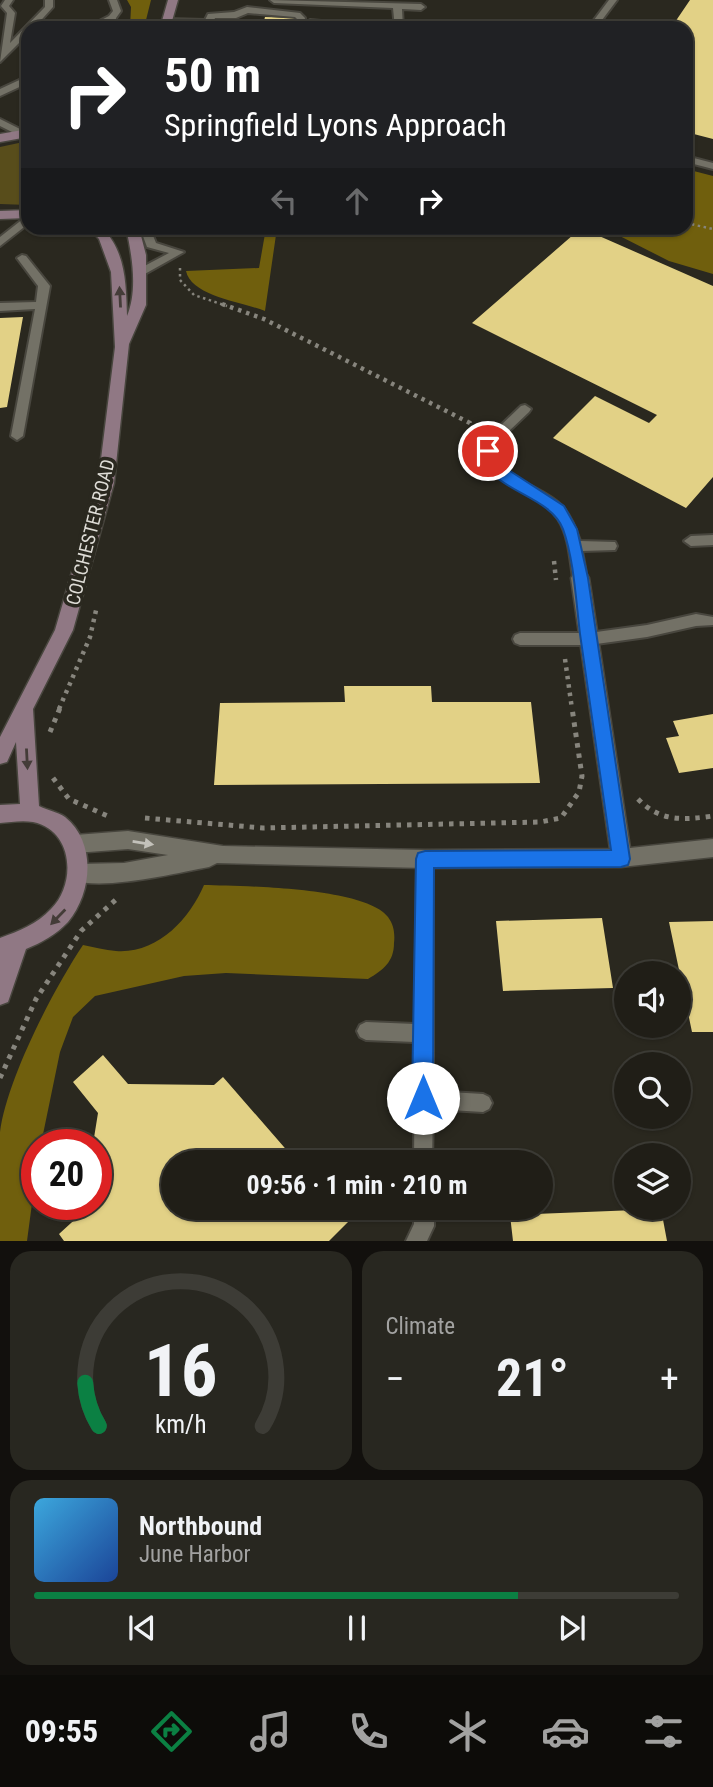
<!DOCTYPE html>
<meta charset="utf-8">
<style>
:root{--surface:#201e17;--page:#282720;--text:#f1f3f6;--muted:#a2a2a1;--line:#3d3c36;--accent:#0b8043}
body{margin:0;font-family:"Roboto Condensed",sans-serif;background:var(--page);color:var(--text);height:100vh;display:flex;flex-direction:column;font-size:26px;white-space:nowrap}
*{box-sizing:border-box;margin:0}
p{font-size:23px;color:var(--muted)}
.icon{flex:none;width:38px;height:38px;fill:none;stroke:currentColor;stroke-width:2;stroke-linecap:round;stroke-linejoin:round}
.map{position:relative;height:1241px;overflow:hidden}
.panel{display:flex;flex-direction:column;gap:10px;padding:10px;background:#12100d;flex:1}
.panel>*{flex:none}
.hud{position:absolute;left:21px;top:21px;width:672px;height:214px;border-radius:21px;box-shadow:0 2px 5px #0004,0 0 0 2px var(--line);background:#202124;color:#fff;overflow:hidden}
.tools{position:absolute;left:614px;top:961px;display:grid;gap:14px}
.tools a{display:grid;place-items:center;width:77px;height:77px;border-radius:50%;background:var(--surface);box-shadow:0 2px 5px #0004,0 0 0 2px var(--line);font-size:35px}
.speed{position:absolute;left:21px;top:1129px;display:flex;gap:14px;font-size:35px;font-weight:700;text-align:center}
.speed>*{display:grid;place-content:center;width:91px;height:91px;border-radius:50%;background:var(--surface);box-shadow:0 2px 5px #0004,0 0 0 2px var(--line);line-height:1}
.speed .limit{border:10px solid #d22;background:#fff;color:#111}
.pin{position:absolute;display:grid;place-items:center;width:60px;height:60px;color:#fff;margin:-30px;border:4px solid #fff;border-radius:50%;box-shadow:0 2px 7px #0007}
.me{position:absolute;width:77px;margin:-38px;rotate:0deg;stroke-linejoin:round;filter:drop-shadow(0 0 5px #0008)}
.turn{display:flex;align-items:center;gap:24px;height:147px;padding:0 28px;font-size:32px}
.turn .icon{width:91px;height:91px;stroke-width:2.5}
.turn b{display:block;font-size:49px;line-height:60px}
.lanes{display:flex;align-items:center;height:66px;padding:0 28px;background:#0003;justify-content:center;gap:35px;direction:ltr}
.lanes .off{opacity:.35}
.big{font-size:52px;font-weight:700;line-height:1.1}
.panel .tile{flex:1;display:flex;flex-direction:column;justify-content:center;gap:10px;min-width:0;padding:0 24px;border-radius:21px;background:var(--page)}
.panel .dial{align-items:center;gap:0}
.dial svg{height:182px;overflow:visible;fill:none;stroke:var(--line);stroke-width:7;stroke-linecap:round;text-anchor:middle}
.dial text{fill:var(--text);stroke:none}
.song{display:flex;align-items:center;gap:21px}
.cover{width:84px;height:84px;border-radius:10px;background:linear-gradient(135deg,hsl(200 70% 55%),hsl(220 70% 35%))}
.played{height:7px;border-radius:4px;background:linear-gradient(90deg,var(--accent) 75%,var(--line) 75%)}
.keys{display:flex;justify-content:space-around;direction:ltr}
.heat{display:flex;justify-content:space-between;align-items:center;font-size:38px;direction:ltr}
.panel .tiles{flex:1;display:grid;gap:10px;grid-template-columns:1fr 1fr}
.tile:last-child{grid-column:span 2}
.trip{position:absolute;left:161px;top:1150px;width:392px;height:70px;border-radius:35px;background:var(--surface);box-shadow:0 2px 5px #0004,0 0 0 2px var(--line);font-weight:700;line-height:70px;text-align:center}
.tabs{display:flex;height:112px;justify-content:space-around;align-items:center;background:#0d0c09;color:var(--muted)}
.tabs .icon{width:49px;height:49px}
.tabs .current{color:var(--accent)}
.tabs b{font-size:32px;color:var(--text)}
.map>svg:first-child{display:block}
.green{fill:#584d1b}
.forest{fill:#705f0d}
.building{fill:#e2d186}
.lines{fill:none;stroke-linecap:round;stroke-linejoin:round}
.lane-casing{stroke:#48463e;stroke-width:4}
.street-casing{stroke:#48463e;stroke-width:3}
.secondary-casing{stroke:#48463e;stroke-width:3}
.path-far2{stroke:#87857d;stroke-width:2.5;stroke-dasharray:2.5 3.5;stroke-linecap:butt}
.path-far1{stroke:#87857d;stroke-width:4.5;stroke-dasharray:3.5 5;stroke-linecap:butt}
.path{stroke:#87857d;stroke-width:5;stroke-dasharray:4.5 6;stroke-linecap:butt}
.lane{fill:#737166;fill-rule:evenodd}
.street{fill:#737166;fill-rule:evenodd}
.secondary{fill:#907884;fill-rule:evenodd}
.oneway{fill:#443c38}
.oneway2{fill:#c3c1ba}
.route{fill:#1a73e8;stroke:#114b97;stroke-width:2}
.labels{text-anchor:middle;stroke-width:7;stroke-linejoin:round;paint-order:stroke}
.street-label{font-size:19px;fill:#dedcd6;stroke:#2a281f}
</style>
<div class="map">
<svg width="713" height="1241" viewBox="0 0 713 1241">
<rect width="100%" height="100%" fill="#2a281f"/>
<path class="green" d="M 28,141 L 28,205 L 0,204 L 0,147 Z"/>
<path class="forest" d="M 127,0 L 151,0 L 144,28 L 130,28 L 131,7 Z
M 686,169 L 713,176 L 713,274 L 669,261 L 604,228 L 686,228 Z
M 266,228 L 277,228 L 265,311 C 242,302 191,296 186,271 L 259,268 Z
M 204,885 C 242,886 365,887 388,917 C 394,925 395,934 394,943 C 394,962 383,970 368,979 L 226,973 L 184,976 L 95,996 L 73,1017 L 60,1052 L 41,1144 L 37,1144 L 37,1166 L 27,1241 L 0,1241 C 0,1207 0,1166 0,1132 C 7,1079 53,990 83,945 C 94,947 105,950 116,951 C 157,954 189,920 204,885 Z"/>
<path class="building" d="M 690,0 L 713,0 L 713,139 L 686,132 L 686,28 L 671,28 Z
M 265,17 L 294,18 L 292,28 L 262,28 Z
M 174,228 L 218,228 L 217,233 L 173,235 Z
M 581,228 L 713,286 L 713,477 L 686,508 L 553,438 L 595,396 L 649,423 L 657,415 L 472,323 Z
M 23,317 L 7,407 L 0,408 L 0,318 Z
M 344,686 L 431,686 L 432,702 L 531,702 L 540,783 L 214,785 L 220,703 L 345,702 Z
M 713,714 L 713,768 L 679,773 L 666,738 L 679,736 L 673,721 Z
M 602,918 L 613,988 L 503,991 L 496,921 Z
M 713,921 L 713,1032 L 692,1032 L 669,922 Z
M 103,1055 L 128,1084 L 214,1085 L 223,1077 L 297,1162 L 173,1162 L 173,1208 L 337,1208 L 349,1221 L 329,1241 L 64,1241 L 59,1234 L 83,1212 L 84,1204 L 96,1204 L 96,1144 L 93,1144 L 98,1113 L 73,1082 Z
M 661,1209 L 667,1241 L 513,1241 L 510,1215 Z"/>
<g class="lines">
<g class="lane-casing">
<path id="lane" d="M 5,0 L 13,0 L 9,6 L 15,13 L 10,43 L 45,7 L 45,0 L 53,0 L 53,7 L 34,28 L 28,28 L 28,34 L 0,62 L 7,13 L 1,6 Z
M 109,0 L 117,0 L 121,11 L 116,18 L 115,28 L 107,28 L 107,23 L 97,28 L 86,28 L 109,16 L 113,11 Z
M 270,0 L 421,4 L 425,7 L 421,10 L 402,9 L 403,28 L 395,28 L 393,8 L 274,3 Z
M 609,0 L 617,0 L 596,28 L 588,28 Z
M 247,7 L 300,13 L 305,18 L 303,28 L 295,28 L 297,19 L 295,17 L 248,13 L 236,18 L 215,18 L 211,28 L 203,28 L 203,25 L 167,25 L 163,22 L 167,19 L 205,20 L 208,14 L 234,12 Z
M 310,20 L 366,25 L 370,28 L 307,25 L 306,23 Z
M 28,76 L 28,83 L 0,96 L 0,89 Z
M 0,119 L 24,131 L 26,133 L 18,135 L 0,126 Z
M 686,156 L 713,163 L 713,169 L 686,162 Z
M 28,215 L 28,224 L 0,246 L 0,237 Z
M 140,228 L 150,228 L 156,243 L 184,252 L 143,275 L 135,275 L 135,271 L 169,253 L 147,247 Z
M 22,255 L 26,256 L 50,286 L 23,436 L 17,440 L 11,436 L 35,309 L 0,311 L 0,303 L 36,302 L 38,286 L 17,258 Z
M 525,405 L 531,409 L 529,412 L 506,434 L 494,451 C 505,482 541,485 562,506 C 571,516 576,529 580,541 L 615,542 L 617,546 L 615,550 L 582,551 L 587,578 L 585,582 L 580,583 L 573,578 C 570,559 569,536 558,519 C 537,488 496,492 482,451 L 484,448 L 498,428 L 521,406 Z
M 713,535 L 713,545 L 691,546 L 684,541 L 691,536 Z
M 696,614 L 713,617 L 713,625 L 696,626 L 647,637 L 589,645 L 520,645 L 515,643 L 513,639 L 515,635 L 520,633 L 589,633 L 647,625 Z
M 425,852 L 431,854 L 433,859 L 433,1091 L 483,1094 L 489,1097 L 492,1103 L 489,1109 L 483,1112 L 433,1109 L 432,1162 L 414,1162 L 415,1042 L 366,1040 L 360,1037 L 357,1031 L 360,1025 L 366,1022 L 415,1024 L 417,859 L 419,854 Z
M 414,1208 L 434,1208 L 434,1226 L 427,1241 L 406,1241 L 414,1224 Z"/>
</g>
<g class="street-casing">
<path id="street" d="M 580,571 L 586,573 L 589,578 L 630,848 L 713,839 L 713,857 L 621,867 L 425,868 L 217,863 L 209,867 C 176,873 103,891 73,880 L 70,873 L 73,866 L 80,864 L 124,863 L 168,855 L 128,849 L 75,853 L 68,850 L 65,844 L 68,838 L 75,835 L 128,831 L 223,846 L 425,850 L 610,849 L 571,578 L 574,573 Z"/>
</g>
<g class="secondary-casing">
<path id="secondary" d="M 168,0 L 178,0 L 170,28 L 160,28 Z
M 28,129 L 28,137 L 0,142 L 0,134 Z
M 28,210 L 28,218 L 0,219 L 0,211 Z
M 89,228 L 102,228 C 126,251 126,285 127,316 C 138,290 132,255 126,228 L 139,228 L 146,255 L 146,305 L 129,344 L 114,483 L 73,630 L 33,709 L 39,806 C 47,810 58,812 65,817 C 97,843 92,893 68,922 C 57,934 41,943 26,949 L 8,1002 L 0,1005 L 0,938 C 19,931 37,924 51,909 C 77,883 73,830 33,822 C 23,820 10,822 0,823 L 0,805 L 20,804 L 16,742 L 7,762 L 0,764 L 0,737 L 55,630 L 98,483 L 115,347 L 111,272 L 99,239 Z"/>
</g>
<path class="path-far2" d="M 686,223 L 713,229
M 180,268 L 180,280 L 194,295 L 227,306"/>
<path class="path-far1" d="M 222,304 L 264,319 L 470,423 L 474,436
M 554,561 L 556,580
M 565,659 L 572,709
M 59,709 L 90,637 L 97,606"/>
<path class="path" d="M 50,732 L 60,708
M 53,778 L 69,799 L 110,817
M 638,799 C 660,822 683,820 713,816
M 145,818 L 263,828 L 540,822 L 561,818 L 579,792 L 582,776 L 572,708
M 0,1078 L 36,999 L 81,931 L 119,897"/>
<use href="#lane" class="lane"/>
<use href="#street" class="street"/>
<use href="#secondary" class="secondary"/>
</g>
<defs><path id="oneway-solid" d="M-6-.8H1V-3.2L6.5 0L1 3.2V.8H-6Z" transform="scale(1.75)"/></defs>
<g class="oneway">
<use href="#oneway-solid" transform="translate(120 297) rotate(-93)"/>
<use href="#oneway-solid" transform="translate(27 759) rotate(87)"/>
<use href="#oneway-solid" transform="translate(58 917) rotate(134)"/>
</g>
<use class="oneway2" href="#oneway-solid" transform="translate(143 843) rotate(9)"/>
<path class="route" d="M 488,446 L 493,448 L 497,459 L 504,467 L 564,506 L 577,529 L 588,578 L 630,859 L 628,865 L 621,867 L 434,868 L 433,1098 L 430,1106 L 423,1109 L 415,1106 L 412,1098 L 416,859 L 418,853 L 425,851 L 611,850 C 601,778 591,706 580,634 C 576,602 574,559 563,529 C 549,493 487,492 481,451 Z"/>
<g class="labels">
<g class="street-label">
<text transform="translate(90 532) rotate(-76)" y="7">COLCHESTER ROAD</text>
</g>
</g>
</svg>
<div class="tools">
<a><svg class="icon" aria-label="sound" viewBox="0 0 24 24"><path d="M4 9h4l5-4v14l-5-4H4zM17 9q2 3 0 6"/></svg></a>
<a><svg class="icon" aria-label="search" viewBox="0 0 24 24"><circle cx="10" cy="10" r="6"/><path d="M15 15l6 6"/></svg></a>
<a><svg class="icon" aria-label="layers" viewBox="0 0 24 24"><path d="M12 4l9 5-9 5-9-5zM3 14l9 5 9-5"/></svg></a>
</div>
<div class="speed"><div class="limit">20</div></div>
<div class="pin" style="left:488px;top:451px;background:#d93025"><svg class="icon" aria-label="arrive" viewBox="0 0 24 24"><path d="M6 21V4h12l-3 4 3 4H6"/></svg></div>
<svg class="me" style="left:423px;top:1098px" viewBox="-20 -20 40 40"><circle r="19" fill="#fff"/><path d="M0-13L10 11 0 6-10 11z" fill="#1a73e8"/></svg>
<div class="trip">09:56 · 1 min · 210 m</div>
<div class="hud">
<div class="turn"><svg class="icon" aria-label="right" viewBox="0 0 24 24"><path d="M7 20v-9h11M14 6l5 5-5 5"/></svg><div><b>50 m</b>Springfield Lyons Approach</div></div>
<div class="lanes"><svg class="icon off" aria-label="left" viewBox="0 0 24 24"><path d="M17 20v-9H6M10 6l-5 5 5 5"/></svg><svg class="icon off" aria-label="ahead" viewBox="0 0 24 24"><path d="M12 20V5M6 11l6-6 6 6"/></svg><svg class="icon" aria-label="right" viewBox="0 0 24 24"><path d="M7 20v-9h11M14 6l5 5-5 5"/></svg></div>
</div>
</div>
<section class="panel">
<div class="tiles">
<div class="tile dial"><svg viewBox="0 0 100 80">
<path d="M14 69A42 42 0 1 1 86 69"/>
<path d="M14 69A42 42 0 0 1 8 50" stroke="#0b8043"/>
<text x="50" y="56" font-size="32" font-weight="700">16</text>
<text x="50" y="72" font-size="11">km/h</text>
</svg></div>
<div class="tile"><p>Climate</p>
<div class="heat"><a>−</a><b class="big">21°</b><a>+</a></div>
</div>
<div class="tile">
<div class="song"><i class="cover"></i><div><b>Northbound</b><p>June Harbor</p></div></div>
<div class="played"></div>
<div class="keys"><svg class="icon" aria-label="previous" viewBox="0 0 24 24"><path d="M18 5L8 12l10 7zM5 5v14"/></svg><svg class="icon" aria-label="pause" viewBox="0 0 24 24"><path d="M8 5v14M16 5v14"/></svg><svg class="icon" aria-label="next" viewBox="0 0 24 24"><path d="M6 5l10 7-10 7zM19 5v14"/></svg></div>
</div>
</div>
</section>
<nav class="tabs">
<b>09:55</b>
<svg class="icon current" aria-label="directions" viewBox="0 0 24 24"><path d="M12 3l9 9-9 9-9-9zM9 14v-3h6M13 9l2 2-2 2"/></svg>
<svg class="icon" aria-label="music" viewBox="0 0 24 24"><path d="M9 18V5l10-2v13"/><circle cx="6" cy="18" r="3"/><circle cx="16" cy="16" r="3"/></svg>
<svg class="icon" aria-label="phone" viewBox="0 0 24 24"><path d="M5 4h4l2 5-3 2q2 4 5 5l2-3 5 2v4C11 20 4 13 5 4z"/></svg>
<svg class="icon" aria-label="climate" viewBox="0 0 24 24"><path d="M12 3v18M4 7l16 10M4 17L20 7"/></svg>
<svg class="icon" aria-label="car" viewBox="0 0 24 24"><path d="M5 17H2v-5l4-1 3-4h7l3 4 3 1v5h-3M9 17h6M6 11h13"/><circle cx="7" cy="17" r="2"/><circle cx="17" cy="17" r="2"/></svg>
<svg class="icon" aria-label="filters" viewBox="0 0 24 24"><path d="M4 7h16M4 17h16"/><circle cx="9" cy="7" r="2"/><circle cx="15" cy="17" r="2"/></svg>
</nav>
